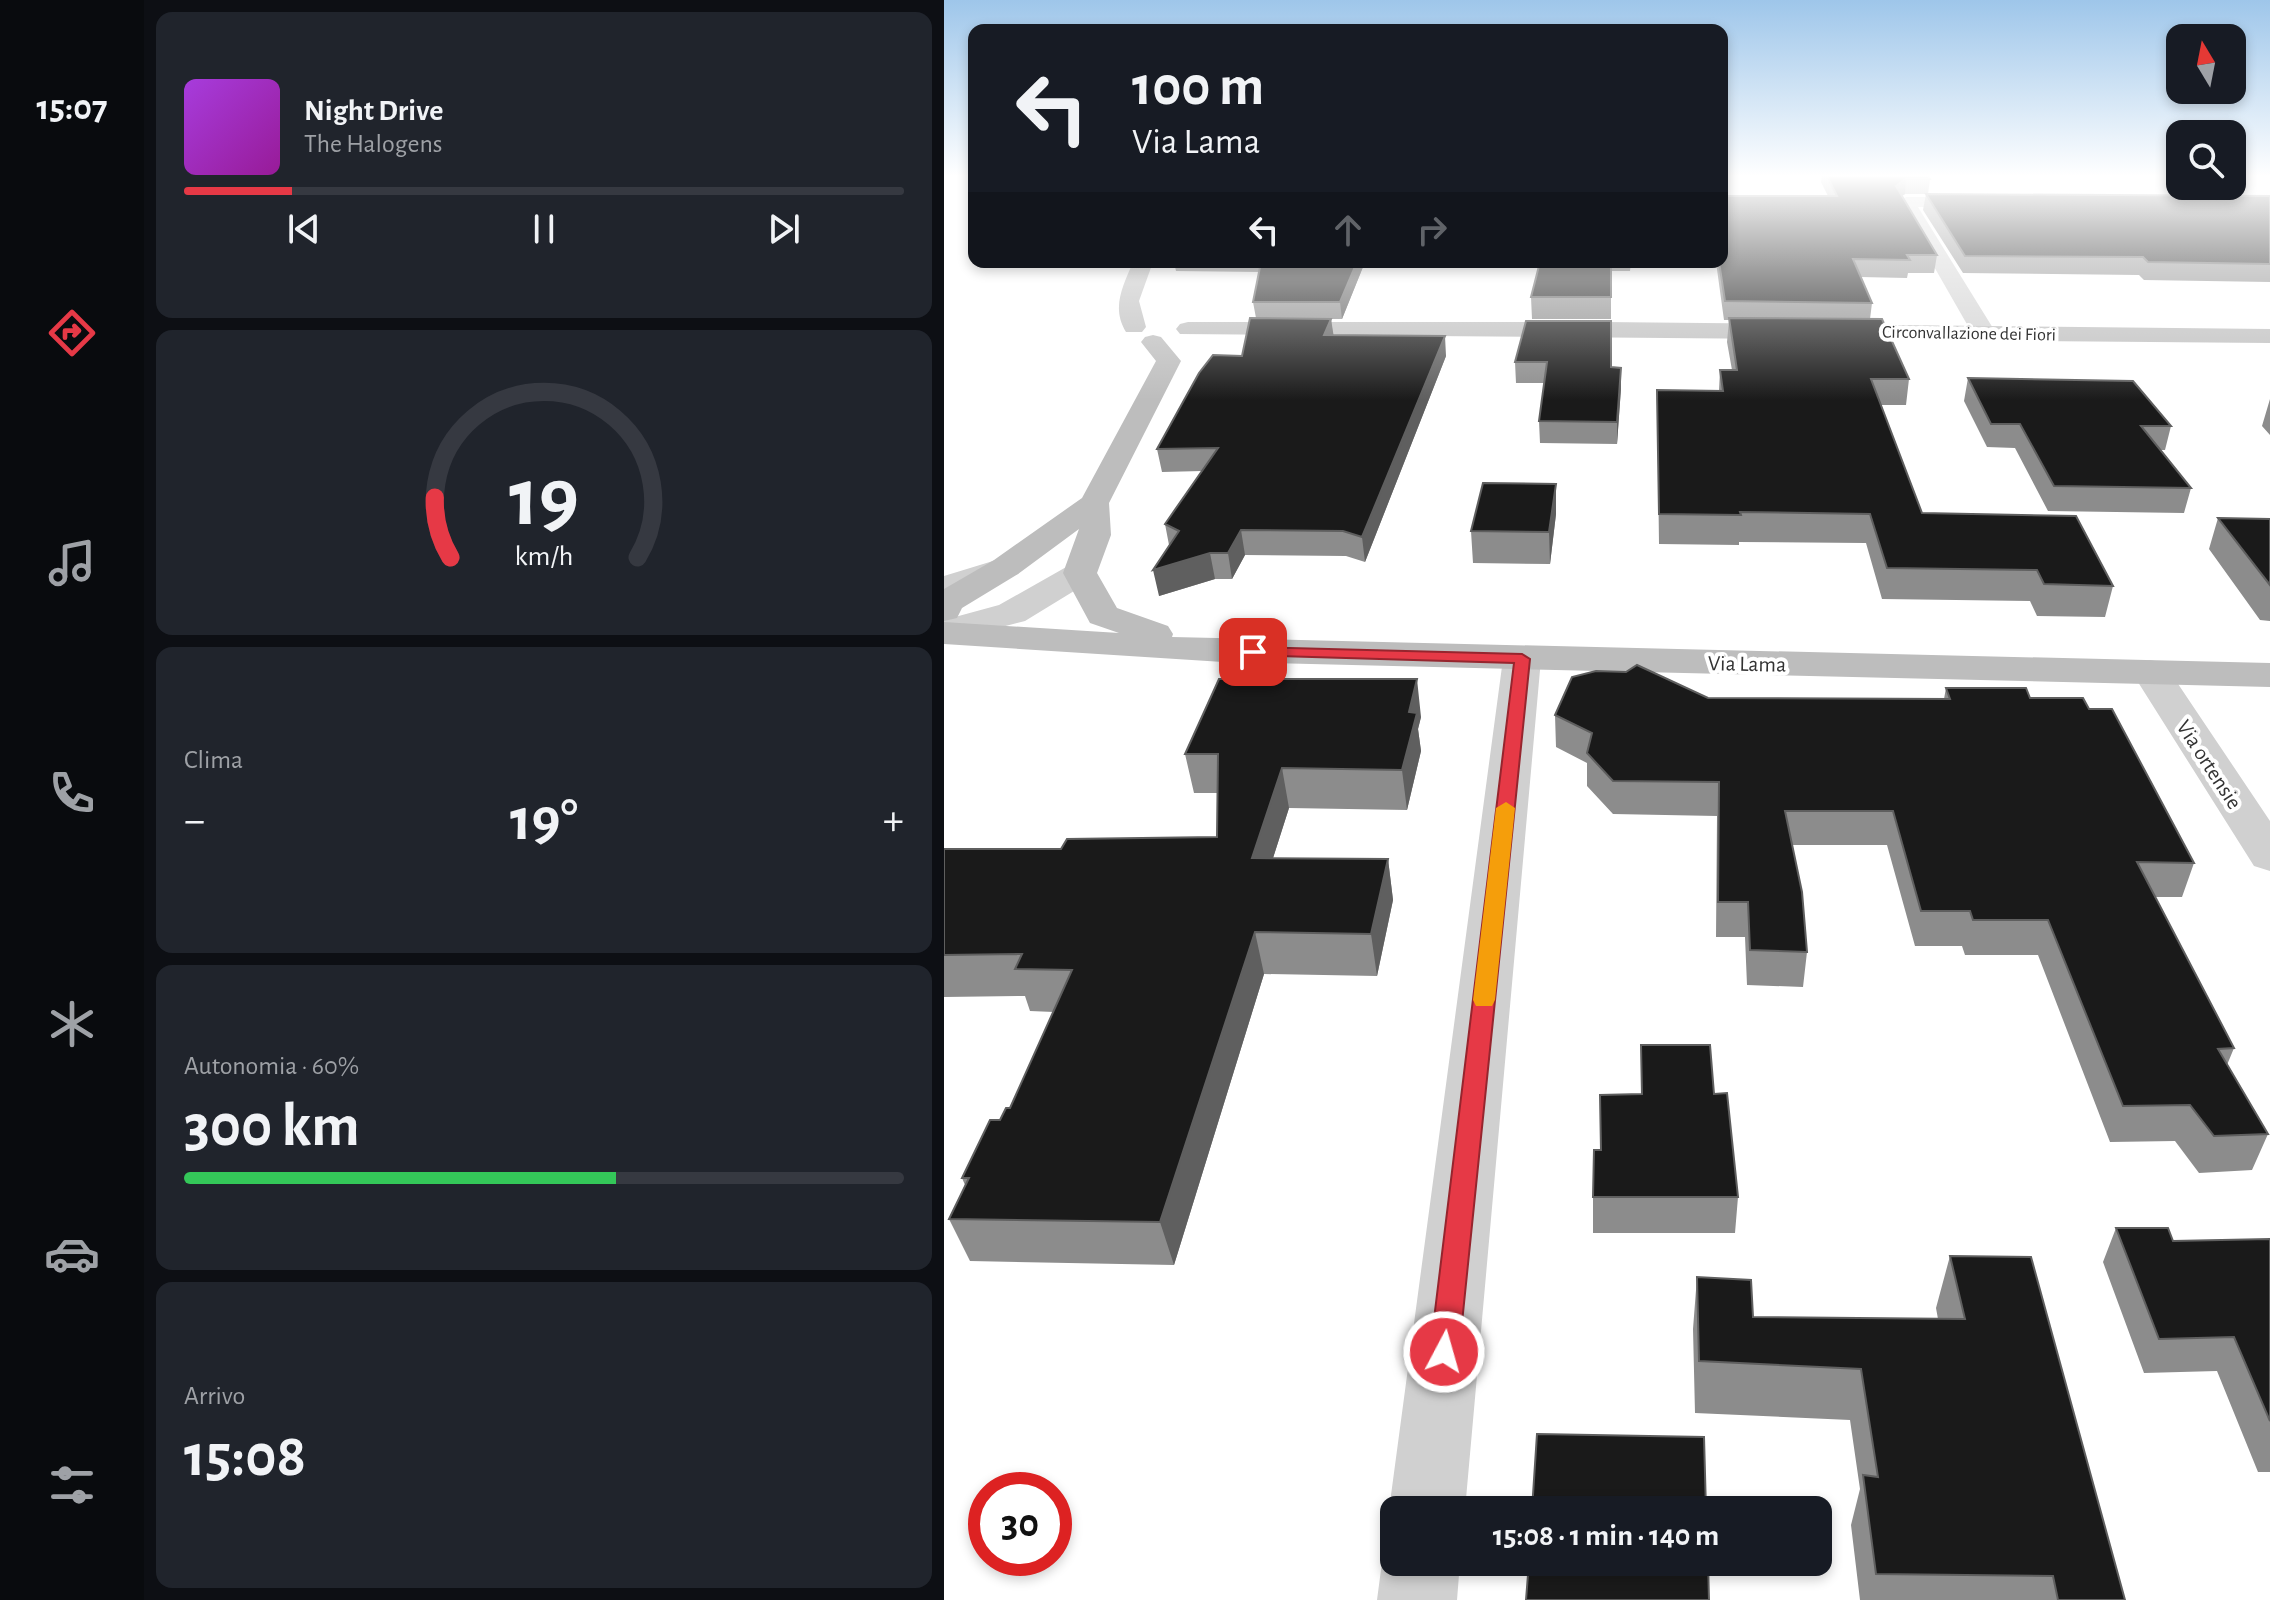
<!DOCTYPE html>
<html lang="it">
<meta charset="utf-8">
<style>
:root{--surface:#171b24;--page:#20242c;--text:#f1f3f6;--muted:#9ea1a6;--line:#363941;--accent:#e63946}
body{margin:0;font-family:"Alegreya Sans",sans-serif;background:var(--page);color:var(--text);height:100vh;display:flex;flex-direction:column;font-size:30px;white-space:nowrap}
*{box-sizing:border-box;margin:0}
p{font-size:26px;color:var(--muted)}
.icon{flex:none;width:44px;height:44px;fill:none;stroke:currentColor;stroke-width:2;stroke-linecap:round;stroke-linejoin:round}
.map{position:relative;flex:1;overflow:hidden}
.side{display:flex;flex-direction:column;gap:12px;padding:12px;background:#0d0f14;width:800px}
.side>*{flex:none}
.top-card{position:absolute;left:24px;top:24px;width:760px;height:244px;border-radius:16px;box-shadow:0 4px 12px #0003;background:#171b24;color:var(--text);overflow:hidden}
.needle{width:52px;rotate:350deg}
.tools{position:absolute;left:1222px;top:24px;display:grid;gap:16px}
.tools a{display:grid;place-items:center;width:80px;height:80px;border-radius:16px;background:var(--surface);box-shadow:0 4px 12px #0003;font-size:40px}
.speed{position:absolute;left:24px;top:1472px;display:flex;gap:16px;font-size:40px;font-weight:700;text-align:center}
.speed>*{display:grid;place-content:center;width:104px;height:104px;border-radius:50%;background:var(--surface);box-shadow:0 4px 12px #0003;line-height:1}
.speed .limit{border:12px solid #d22;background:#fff;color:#111}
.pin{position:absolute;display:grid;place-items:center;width:68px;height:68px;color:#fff;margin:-34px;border-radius:16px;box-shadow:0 4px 12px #0006}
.me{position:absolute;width:88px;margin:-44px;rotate:6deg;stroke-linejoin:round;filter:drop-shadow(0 0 6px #0008)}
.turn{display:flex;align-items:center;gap:28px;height:168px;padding:0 32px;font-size:36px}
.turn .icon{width:104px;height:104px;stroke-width:2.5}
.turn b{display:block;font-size:56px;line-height:68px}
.lanes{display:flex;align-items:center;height:76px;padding:0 32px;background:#0003;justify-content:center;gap:40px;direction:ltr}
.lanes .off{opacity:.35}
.big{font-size:60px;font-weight:600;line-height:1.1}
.side .card{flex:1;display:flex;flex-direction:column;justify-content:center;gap:12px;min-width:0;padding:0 28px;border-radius:16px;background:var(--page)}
.side .dial{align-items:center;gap:0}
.dial svg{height:208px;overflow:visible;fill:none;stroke:var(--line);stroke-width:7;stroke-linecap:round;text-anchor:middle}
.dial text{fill:var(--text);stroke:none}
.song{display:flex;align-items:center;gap:24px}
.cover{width:96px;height:96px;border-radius:12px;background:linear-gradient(135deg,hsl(280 70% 55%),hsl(300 70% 35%))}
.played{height:8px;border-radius:4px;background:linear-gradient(90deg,var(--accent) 15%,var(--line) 15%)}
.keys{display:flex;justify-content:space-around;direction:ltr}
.heat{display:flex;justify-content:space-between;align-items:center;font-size:44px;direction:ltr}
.charge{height:12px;border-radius:6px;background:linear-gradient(90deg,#34c759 60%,var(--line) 0)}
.trip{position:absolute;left:436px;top:1496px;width:452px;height:80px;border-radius:16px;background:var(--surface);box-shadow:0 4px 12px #0003;font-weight:600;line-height:80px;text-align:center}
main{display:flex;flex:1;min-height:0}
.dock{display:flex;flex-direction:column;width:144px;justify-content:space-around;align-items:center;background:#090b0e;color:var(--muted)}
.dock .icon{width:56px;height:56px}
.dock .selected{color:var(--accent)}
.dock b{font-size:36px;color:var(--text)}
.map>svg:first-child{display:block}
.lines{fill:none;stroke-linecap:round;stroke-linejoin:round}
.street{fill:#d0d0d0;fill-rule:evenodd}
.secondary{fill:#bdbdbd;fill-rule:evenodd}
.wall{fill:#8c8c8c}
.shaded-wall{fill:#5f5f5f}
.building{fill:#1a1a1a;stroke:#5f5f5f;stroke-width:2}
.route{fill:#e63946;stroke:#96252e;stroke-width:2}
.slow{fill:#f59e0b}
.labels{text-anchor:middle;stroke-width:8;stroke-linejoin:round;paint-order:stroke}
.far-street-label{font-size:18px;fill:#333;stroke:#fff}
.street-label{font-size:22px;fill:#333;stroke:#fff}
</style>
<main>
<nav class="dock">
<b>15:07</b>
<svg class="icon selected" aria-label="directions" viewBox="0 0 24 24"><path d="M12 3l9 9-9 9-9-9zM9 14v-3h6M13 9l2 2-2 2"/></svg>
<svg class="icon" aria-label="music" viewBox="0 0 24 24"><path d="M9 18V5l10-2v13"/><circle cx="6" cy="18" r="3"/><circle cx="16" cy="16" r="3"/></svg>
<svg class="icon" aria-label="phone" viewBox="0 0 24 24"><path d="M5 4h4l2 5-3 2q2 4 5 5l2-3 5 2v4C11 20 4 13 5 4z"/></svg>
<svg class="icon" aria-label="climate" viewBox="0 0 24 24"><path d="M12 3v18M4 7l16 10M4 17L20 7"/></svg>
<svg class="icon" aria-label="car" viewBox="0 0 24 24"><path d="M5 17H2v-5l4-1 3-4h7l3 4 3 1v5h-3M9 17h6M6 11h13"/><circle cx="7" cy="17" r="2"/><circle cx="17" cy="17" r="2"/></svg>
<svg class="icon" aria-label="filters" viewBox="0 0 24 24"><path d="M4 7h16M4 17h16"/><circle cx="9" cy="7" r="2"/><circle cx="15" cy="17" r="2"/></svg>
</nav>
<section class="side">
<div class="card">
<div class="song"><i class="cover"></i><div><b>Night Drive</b><p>The Halogens</p></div></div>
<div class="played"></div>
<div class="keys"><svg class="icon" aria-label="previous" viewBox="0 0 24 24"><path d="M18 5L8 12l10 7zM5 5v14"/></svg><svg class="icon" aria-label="pause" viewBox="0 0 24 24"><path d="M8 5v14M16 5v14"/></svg><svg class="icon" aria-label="next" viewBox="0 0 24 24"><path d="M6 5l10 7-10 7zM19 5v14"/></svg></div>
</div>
<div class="card dial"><svg viewBox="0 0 100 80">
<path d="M14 69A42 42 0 1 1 86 69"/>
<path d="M14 69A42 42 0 0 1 8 46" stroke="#e63946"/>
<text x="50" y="56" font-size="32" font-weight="700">19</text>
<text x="50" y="72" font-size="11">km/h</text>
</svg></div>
<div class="card"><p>Clima</p>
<div class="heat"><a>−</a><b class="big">19°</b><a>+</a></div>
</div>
<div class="card"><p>Autonomia · 60%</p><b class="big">300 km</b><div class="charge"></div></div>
<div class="card"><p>Arrivo</p><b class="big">15:08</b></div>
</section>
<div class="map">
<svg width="1326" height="1600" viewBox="0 0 1326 1600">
<rect width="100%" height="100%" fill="#fff"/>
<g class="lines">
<path class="street" d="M 962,197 L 1039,197 L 1048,202 L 1039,207 L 974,207 L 1052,333 L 1048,338 L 1032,338 L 1028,333 L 953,202 Z
M 62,557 L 74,560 L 79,567 L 74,574 L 0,597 L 0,576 Z
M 136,563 L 148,566 L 153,573 L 148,580 L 81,621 L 0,642 L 0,620 L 55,605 L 124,566 Z
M 578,648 L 591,651 L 597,659 L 521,1510 L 450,1510 L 450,1521 L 445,1510 L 559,659 L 565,651 Z
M 1206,660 L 1220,663 L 1326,821 L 1326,871 L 1310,866 L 1187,671 L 1192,663 Z
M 450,1535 L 450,1562 L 516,1562 L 513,1600 L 433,1600 L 438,1562 Z"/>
<path class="secondary" d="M 189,262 L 209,262 L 195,301 L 202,327 L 198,332 L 182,332 C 167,308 179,286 189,262 Z
M 244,322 L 658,322 L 1326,329 L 1326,343 L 236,334 L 232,329 L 236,324 Z
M 209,335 L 217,337 L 237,361 L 165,503 L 167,535 L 153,573 L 173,608 L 224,626 L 229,634 L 228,637 L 1326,663 L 1326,687 L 279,662 L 0,644 L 0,622 L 175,633 L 146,623 L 119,573 L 135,529 L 74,574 L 18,608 L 13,618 L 0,621 L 0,589 L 50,560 L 138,498 L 212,361 L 197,342 L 201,337 Z"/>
</g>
<path class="wall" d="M 878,176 L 984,176 L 986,179 L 984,194 L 961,194 L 958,196 L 993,255 L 990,273 L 964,273 L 963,278 L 917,277 L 928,303 L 926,319 L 965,379 L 962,405 L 937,405 L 978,513 L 1169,586 L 1161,617 L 1093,616 L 1086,601 L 938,599 L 922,543 L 795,542 L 795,545 L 715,544 L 713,390 L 775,391 L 776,370 L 788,370 L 783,342 L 785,320 L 780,320 L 772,262 L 778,262 L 884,196 L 877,182 Z
M 982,194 L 1326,196 L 1326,282 L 1200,280 L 1195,275 L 1019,273 L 979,210 Z
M 230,262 L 421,262 L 398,319 L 387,319 L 389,336 L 502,356 L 421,562 L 402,556 L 301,555 L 288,579 L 271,579 L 215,596 L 225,545 L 221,524 L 258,471 L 218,472 L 213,449 L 298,356 L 312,318 L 309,302 L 315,272 L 232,271 Z
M 596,262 L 687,262 L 686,271 L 667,271 L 667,319 L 588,319 L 587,297 Z
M 582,321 L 667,367 L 677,388 L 673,444 L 596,443 L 595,421 L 600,383 L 572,383 L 571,362 Z
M 1024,378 L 1227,426 L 1221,450 L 1217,450 L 1247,488 L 1240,513 L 1104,511 L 1071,448 L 1043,447 L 1020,401 Z
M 1326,399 L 1326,435 L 1318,426 Z
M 612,514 L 606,564 L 529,563 L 527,531 Z
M 1274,518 L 1326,519 L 1326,621 L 1316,620 L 1265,549 Z
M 1002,688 L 1086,698 L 1145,709 L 1250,863 L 1238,897 L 1211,897 L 1290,1048 L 1283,1065 L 1324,1134 L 1308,1170 L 1255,1173 L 1231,1141 L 1166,1142 L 1094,955 L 1021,955 L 1018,946 L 971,946 L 943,845 L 848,845 L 863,952 L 859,987 L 803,985 L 801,937 L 772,937 L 773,816 L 669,814 L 643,786 L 643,763 L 612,747 L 611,715 L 764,698 L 1000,699 Z
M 477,717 L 474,729 L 477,751 L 463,810 L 345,808 L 329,858 L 444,859 L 449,900 L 433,976 L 320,974 L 230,1265 L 26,1261 L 5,1219 L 21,1185 L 18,1178 L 56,1120 L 66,1108 L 110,1012 L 86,1011 L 81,996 L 0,997 L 0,849 L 117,849 L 273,837 L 273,793 L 250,793 L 241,754 Z
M 697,1045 L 770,1094 L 794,1197 L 791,1233 L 649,1233 L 649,1197 L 657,1150 L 697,1094 Z
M 1172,1228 L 1229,1241 L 1326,1239 L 1326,1472 L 1314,1472 L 1273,1371 L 1200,1373 L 1159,1262 Z
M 1006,1256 L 1181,1600 L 916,1600 L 907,1525 L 916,1489 L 906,1420 L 751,1413 L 749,1329 L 753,1277 L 809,1317 L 994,1319 L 992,1308 Z"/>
<path class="shaded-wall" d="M 962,179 L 961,194 L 950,201 L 952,186 Z
M 413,262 L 421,262 L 398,319 L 396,302 Z
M 387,319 L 390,338 L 380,335 Z
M 501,336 L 502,356 L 421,562 L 418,537 Z
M 677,368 L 677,388 L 673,444 L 673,422 Z
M 612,484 L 612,514 L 606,564 L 605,532 Z
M 297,530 L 301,555 L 288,579 L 284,553 Z
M 266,553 L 271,579 L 215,596 L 209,570 Z
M 473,679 L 477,717 L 474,729 L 477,751 L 463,810 L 458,770 L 465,712 Z
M 338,768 L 345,808 L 316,899 L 308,858 Z
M 444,859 L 449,900 L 433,976 L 427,934 Z
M 311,932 L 320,974 L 230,1265 L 216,1222 Z"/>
<path class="building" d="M 883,176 L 984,176 L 986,179 L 962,179 L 952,186 L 993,255 L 963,255 L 966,260 L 909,259 L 928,303 L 781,301 L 775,262 L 778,262 L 778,196 L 893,196 Z
M 982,194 L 1326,196 L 1326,264 L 1204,262 L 1199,257 L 1021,256 Z
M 317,262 L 413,262 L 396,302 L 309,302 Z
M 596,262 L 667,262 L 667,297 L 587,297 Z
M 306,318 L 387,319 L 380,335 L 501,336 L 418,537 L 399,531 L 297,530 L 284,553 L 266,553 L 209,570 L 235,531 L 221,524 L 274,448 L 213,449 L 255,373 L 269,355 L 298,356 Z
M 785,318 L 938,319 L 965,379 L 927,379 L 978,513 L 1132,516 L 1169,586 L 1100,584 L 1093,570 L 943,568 L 926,514 L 796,512 L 797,515 L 715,514 L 713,390 L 779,391 L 776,370 L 793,370 Z
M 582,321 L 667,321 L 667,367 L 677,368 L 673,422 L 595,421 L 603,362 L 571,362 Z
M 1024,378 L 1189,381 L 1227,426 L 1197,426 L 1247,488 L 1110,486 L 1076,424 L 1047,424 Z
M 539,483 L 612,484 L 605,532 L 527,531 Z
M 1274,518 L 1326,519 L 1326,585 Z
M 693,665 L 764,698 L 1006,699 L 1002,688 L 1082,688 L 1086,698 L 1139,698 L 1145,709 L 1168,709 L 1250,863 L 1193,862 L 1290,1048 L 1274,1049 L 1324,1134 L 1270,1136 L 1246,1105 L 1179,1106 L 1104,920 L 1029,920 L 1026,911 L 977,911 L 949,811 L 841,811 L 858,892 L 863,952 L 806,950 L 804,902 L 774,902 L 775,782 L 669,781 L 643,753 L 648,733 L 611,715 L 628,677 L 652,671 L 682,672 Z
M 275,679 L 473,679 L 465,712 L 473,713 L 458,770 L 338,768 L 308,858 L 444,859 L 427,934 L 311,932 L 216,1222 L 5,1219 L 25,1178 L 18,1178 L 46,1120 L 56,1120 L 62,1108 L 66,1108 L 128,970 L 71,969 L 78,954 L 0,955 L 0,849 L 117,849 L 123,839 L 273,837 L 274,754 L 241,754 Z
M 697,1045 L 766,1045 L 770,1094 L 783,1093 L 794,1197 L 649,1197 L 650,1150 L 657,1150 L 656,1095 L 698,1094 Z
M 1172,1228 L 1224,1228 L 1229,1241 L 1326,1239 L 1326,1421 L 1290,1337 L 1215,1339 Z
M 1006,1256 L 1087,1257 L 1181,1600 L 1114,1600 L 1109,1576 L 932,1574 L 919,1475 L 934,1477 L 917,1369 L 755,1361 L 753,1277 L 807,1280 L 809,1317 L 1021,1319 Z
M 593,1434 L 760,1437 L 762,1510 L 588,1510 Z
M 585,1562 L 764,1562 L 765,1600 L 582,1600 Z"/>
<linearGradient id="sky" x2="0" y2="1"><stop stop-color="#9ec6ea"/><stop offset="0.44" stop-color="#fff"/><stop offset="1" stop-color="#fff" stop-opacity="0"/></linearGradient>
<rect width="1326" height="400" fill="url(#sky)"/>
<path class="route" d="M 309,647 L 578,654 L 586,659 L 515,1352 L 510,1362 L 500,1366 L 490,1362 L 486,1352 L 570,663 L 304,655 L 304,649 Z"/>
<path class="slow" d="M 562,802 L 571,808 L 551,1000 L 548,1006 L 532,1006 L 529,1000 L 552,808 Z"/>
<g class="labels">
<g class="far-street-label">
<text transform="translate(1025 333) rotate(1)" y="6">Circonvallazione dei Fiori</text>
</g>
<g class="street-label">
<text transform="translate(803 663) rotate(1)" y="8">Via Lama</text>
<text transform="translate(1266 764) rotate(57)" y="8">Via ortensie</text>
</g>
</g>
</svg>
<div class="tools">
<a><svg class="needle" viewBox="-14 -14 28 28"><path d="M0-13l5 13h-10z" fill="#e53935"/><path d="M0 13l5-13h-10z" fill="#9ea1a6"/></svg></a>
<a><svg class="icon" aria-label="search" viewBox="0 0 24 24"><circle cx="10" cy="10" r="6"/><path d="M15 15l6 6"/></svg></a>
</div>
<div class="speed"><div class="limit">30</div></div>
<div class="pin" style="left:309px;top:652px;background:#d93025"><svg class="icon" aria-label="arrive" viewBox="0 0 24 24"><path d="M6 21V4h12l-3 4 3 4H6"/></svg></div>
<svg class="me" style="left:500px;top:1352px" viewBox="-20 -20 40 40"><circle r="17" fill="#e63946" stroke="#fff" stroke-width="3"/><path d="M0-11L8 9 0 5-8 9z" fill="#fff"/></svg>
<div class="trip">15:08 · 1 min · 140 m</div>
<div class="top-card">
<div class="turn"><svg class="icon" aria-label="left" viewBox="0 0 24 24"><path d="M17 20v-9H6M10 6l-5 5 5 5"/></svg><div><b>100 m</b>Via Lama</div></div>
<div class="lanes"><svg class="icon" aria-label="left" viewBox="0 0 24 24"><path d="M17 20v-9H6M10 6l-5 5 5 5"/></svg><svg class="icon off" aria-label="ahead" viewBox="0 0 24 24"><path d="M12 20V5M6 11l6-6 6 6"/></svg><svg class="icon off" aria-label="right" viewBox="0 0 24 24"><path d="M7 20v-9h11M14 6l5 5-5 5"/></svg></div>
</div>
</div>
</main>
